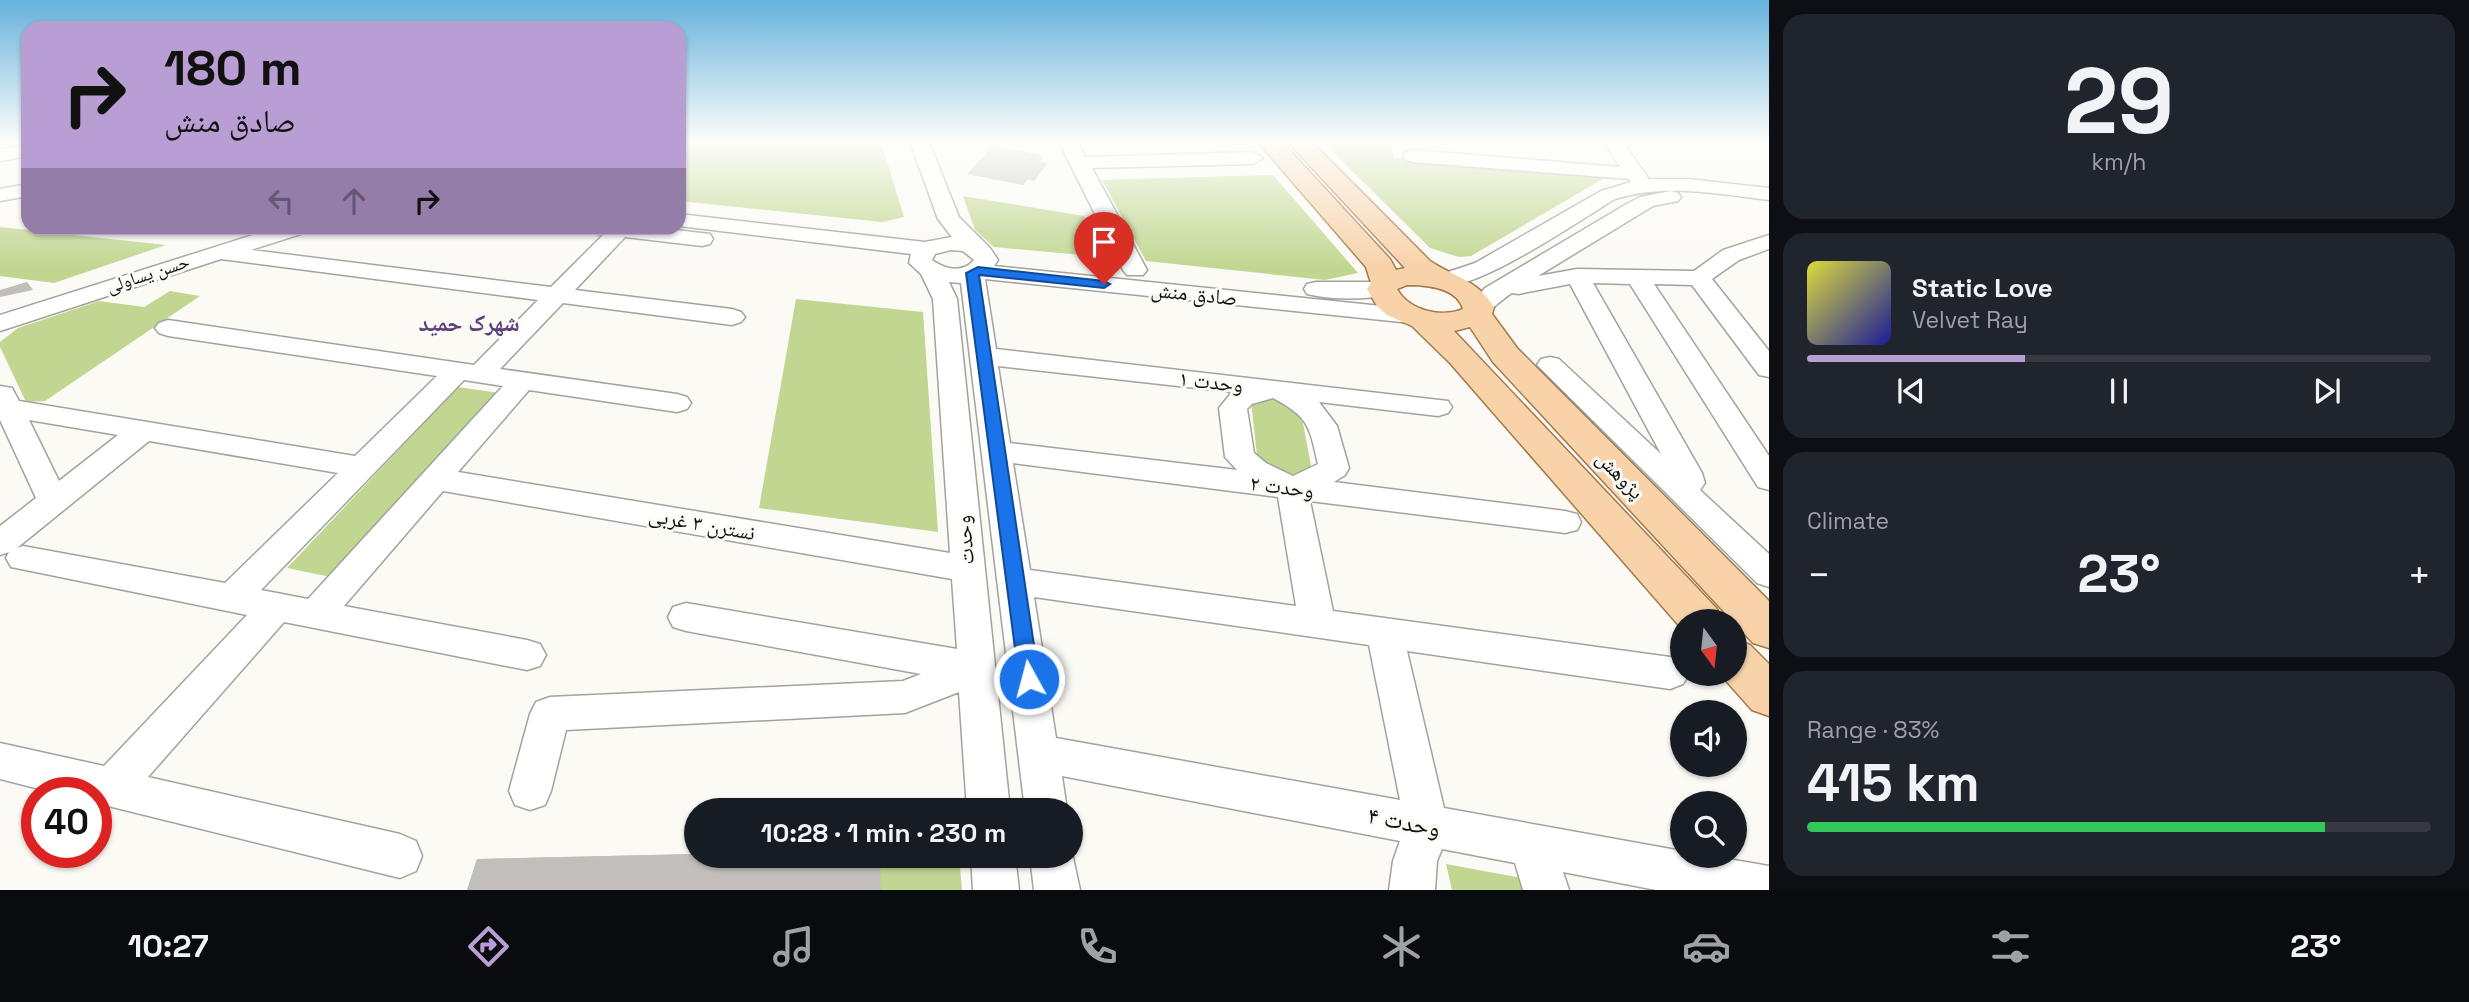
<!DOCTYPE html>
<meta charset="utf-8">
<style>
:root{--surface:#171b24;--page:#20242c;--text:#f1f3f6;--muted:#9ea1a6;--line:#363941;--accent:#b99ed4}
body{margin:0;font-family:"Space Grotesk","Noto Naskh Arabic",sans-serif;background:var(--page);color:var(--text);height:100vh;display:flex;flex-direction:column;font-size:26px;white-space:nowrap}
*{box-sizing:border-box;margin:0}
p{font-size:23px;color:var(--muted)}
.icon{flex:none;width:38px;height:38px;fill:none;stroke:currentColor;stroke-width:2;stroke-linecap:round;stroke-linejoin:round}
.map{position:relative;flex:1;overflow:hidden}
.sheet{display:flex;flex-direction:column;gap:14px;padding:14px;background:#0d0f14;width:700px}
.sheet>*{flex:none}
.guide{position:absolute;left:21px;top:21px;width:665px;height:214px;border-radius:21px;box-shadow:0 2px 5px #0004;background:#b99ed4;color:#111;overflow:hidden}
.needle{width:46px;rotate:165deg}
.controls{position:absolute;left:1670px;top:609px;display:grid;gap:14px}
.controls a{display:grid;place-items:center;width:77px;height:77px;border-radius:50%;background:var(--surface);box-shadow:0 2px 5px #0004;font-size:35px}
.speed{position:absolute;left:21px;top:777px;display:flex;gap:14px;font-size:35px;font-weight:700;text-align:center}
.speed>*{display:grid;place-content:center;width:91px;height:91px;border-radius:50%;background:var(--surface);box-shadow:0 2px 5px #0004;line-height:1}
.speed .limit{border:10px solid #d22;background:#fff;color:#111}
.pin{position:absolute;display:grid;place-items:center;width:60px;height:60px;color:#fff;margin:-72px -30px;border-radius:50% 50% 50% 0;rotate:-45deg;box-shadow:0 0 7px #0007}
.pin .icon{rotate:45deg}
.me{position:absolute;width:77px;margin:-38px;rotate:353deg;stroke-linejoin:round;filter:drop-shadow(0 0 5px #0008)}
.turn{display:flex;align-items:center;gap:24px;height:147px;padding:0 28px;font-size:32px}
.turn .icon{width:91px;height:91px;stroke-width:2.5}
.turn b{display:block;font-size:49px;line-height:60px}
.lanes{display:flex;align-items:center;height:66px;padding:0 28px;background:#0003;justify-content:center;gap:35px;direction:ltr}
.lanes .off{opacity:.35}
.big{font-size:52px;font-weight:700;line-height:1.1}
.sheet .card{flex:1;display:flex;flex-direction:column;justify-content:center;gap:10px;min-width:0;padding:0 24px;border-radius:21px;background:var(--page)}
.sheet .dial{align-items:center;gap:0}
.dial b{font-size:91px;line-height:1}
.song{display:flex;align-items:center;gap:21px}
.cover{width:84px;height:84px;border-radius:10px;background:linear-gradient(135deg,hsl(60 70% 55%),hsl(240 70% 35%))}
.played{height:7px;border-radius:4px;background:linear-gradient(90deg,var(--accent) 35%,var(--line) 35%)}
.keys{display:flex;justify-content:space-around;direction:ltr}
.heat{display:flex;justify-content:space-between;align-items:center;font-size:38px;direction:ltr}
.charge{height:10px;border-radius:5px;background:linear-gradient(90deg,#34c759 83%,var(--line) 0)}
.trip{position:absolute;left:684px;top:798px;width:399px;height:70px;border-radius:35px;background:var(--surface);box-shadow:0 2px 5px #0004;font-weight:700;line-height:70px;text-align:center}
.tabs{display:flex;height:112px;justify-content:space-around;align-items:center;background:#090b0e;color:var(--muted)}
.tabs .icon{width:49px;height:49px}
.tabs .on{color:var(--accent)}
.tabs b{font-size:32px;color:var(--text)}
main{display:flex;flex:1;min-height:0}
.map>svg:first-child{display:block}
.green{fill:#c1d791}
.building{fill:#c1bebb}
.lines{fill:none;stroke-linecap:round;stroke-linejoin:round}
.minor-casing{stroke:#a3a29d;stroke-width:3}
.major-casing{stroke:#a37a4d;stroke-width:3}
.minor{fill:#fff;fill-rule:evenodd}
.major{fill:#f8d2a9;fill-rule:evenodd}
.route{fill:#1a73e8;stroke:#114b97;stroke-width:2}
.labels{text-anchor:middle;stroke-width:6;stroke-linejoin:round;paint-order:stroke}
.far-street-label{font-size:18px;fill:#0d0d0c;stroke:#fbfaf5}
.street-label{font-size:21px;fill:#0d0d0c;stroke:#fbfaf5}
.neighbourhood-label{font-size:23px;font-weight:bold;fill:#5d407b;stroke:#fbfaf5}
.near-street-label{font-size:24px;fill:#0d0d0c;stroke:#fbfaf5}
</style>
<main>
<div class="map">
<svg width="1769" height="890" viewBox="0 0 1769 890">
<rect width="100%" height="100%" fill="#fbfaf5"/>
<path class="green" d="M 679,142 L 881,142 L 904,217 L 882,222 L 679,201 Z
M 1323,142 L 1390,142 L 1394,158 L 1608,176 L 1471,256 L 1459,257 L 1430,248 Z
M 1273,175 L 1358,273 L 1325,280 L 1146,261 L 1102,180 Z
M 963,196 L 1084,216 L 1104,257 L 994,247 L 975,230 Z
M 0,227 L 166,245 L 54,283 L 0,276 Z
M 170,291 L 200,296 L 45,401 L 26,402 L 0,347 L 0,342 L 18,328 L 99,301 L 144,307 Z
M 796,299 L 923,312 L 938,532 L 759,508 Z
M 458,387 L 499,393 L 336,578 L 287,568 Z
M 1258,397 L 1291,401 L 1300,407 L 1312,471 C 1297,480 1272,474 1258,465 L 1251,401 Z
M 696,854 L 959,856 L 962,890 L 467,890 L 477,859 Z
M 1446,864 L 1528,879 L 1531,890 L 1452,890 Z"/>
<path class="building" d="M 993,146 L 1041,155 L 1043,158 L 1040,161 L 1048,163 L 1034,181 L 1028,179 L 1023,185 L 967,174 Z
M 27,282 L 33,290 L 0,297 L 0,290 Z
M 696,854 L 880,856 L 881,890 L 467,890 L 477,859 Z"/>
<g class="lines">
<g class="minor-casing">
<path id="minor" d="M 910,142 L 929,142 L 959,217 L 990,248 L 998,260 L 994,266 L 1420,310 L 1424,315 L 1420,320 L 1411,323 L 985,279 L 996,349 L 1448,401 L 1452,407 L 1448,413 L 1438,416 L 1319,402 L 1337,426 L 1349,468 L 1345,475 L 1334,482 L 1565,511 L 1577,514 L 1581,522 L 1577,530 L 1565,533 L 1310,501 L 1333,611 L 1670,657 L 1682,661 L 1682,674 L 1689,674 L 1683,684 L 1670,689 L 1407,651 L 1444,808 L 1682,851 L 1682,856 L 1711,856 L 1769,866 L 1769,890 L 1656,890 L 1563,872 L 1569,890 L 1523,890 L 1515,863 L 1442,849 L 1437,861 L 1435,890 L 1389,890 L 1393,861 L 1400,841 L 1062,776 L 1067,810 L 1025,810 L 961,283 L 949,282 L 957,299 L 1010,810 L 967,810 L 959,692 L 905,713 L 566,730 L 551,791 L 545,805 L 530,810 L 515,805 L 509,791 L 530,714 L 536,702 L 550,697 L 903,681 L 921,674 L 686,631 L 673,627 L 668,617 L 673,607 L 686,603 L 957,649 L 952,579 L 443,491 L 344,606 L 527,640 L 540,644 L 546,655 L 540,666 L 527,670 L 284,622 L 148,777 L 400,834 L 416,841 L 422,856 L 416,871 L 400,878 L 96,803 L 96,793 L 55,793 L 0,779 L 0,743 L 104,766 L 247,615 L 11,567 L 6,558 L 9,552 L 0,555 L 0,526 L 36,498 L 0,420 L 0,386 L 12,388 L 19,401 L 355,456 L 437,376 L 168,336 L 159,333 L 155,328 L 159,323 L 168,320 L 474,365 L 538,300 L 221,259 L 0,331 L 0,315 L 275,228 L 307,228 L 304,233 L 251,250 L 551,287 L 603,235 L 594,233 L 591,228 L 658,228 L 710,234 L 713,239 L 710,244 L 702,246 L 625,237 L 575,290 L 732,309 L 741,312 L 745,317 L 741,322 L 732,325 L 563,303 L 500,369 L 677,394 L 687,397 L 691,403 L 687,409 L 677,412 L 529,390 L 458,472 L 950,553 L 933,299 L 921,274 L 909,263 L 911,254 L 679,226 L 679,214 L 925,242 L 952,237 L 938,219 ZM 951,250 L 963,251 L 974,260 C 963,273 946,270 932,260 L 935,254 ZM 998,366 L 1232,392 L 1219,408 L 1225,457 L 1237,470 L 1010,443 ZM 464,380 L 503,386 L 308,599 L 261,590 ZM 1273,398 C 1310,418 1309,426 1318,464 L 1293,476 L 1266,463 L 1254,453 L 1247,409 L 1252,404 ZM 29,420 L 118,435 L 59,481 ZM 149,441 L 338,473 L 225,583 L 23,546 L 17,548 ZM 1013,463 L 1278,497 L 1296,606 L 1030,570 ZM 1034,597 L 1369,645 L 1400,800 L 1056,738 Z
M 1059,142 L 1078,142 L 1085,157 L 1253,152 L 1263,158 L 1253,164 L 1092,168 L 1147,270 L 1143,275 L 1127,275 L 1123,270 Z
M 1604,142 L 1623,142 L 1649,179 L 1688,179 L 1769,188 L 1769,200 C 1718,194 1666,183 1615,199 C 1580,220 1472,295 1436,286 L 1432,281 L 1436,276 L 1475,263 L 1601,191 L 1631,182 L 1629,179 L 1413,162 L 1406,160 L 1403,156 L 1406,152 L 1413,150 L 1620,167 Z
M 28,144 L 28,156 L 0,161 L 0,149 Z
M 28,184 L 28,196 L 0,201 L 0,189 Z
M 1671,191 L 1678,193 L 1681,197 L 1678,201 L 1653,206 L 1538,276 L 1577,269 L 1694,271 L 1723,250 L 1769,235 L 1769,249 L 1739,260 L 1712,279 L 1769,351 L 1769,377 L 1759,375 L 1692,285 L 1654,284 L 1769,456 L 1769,490 L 1758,487 L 1630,284 L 1593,283 L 1702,473 L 1705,483 L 1700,490 L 1769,554 L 1769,587 L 1757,583 L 1537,365 L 1541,359 L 1550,357 L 1559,359 L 1661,454 L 1570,284 L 1518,294 L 1512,293 C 1497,302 1489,317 1470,312 L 1467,307 L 1485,288 L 1625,205 L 1640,197 Z
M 1316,282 L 1382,282 L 1391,284 L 1394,289 L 1391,294 C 1365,300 1333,300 1307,294 L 1304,289 L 1307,284 Z
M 1071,848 L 1080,890 L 1034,890 L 1030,856 L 1071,856 Z
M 971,856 L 1015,856 L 1019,890 L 973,890 Z"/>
</g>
<g class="major-casing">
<path id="major" d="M 1258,142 L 1282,142 L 1390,259 L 1396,270 L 1405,268 L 1288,142 L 1312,142 L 1430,261 C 1456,278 1476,279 1494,307 L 1492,314 L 1517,348 L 1769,601 L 1769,648 L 1753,643 L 1493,362 L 1470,327 L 1454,331 L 1717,609 L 1723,621 L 1682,621 L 1682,629 L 1450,363 L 1412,326 L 1387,315 L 1377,306 L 1367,289 L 1371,283 L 1366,267 ZM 1407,285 C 1426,285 1457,287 1463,309 C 1442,318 1409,311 1397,289 Z
M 1734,639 L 1750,645 L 1769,664 L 1769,716 L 1752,710 L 1720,674 L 1734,674 Z"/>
</g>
<use href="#minor" class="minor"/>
<use href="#major" class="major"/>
</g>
<linearGradient id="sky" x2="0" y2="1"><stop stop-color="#66b2dc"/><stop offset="0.53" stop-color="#fdfdfa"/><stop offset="1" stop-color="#fdfdfa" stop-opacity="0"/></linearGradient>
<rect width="1769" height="267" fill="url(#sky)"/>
<path class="route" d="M 978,267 L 1104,281 L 1110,284 L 1104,288 L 979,275 L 1039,679 L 1036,685 L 1029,688 L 1022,685 L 1019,679 L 966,273 Z"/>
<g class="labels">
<g class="far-street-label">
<text transform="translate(148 274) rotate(-18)" y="6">حسن یساولی</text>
</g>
<g class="street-label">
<text transform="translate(1194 294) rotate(6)" y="7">صادق منش</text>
<text transform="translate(1211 382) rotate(6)" y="7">وحدت ۱</text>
<text transform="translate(1620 475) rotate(46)" y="7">پژوهش</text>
<text transform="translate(1282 487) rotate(7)" y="7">وحدت ۲</text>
<text transform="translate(702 524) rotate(10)" y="7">نسترن ۳ غربی</text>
<text transform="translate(965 540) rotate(-95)" y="7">وحدت</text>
</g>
<g class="neighbourhood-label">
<text x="469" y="331">شهرک حمید</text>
</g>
<g class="near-street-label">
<text transform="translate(1404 822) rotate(11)" y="8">وحدت ۴</text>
</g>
</g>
</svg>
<div class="controls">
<a><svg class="needle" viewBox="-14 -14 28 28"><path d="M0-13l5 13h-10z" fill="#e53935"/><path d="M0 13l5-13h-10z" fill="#9ea1a6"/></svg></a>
<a><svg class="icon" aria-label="sound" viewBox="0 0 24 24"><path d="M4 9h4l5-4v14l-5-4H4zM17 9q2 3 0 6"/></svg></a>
<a><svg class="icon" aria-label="search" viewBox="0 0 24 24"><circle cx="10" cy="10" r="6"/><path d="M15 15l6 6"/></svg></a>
</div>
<div class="speed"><div class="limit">40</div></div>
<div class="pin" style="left:1104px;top:284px;background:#d93025"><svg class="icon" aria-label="arrive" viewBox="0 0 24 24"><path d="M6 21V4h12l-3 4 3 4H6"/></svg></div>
<svg class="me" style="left:1029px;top:679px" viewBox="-20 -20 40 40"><circle r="17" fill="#1a73e8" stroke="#fff" stroke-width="3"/><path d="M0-11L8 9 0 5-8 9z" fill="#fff"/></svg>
<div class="trip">10:28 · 1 min · 230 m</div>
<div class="guide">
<div class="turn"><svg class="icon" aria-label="right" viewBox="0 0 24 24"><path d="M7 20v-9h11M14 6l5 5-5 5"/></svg><div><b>180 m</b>صادق منش</div></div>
<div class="lanes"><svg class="icon off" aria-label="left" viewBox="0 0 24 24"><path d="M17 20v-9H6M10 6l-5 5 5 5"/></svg><svg class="icon off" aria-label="ahead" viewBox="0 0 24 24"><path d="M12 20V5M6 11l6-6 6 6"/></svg><svg class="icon" aria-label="right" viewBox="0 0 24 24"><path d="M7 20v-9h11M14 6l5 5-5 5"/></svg></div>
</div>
</div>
<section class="sheet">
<div class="card dial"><b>29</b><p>km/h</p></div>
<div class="card">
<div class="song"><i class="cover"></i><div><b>Static Love</b><p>Velvet Ray</p></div></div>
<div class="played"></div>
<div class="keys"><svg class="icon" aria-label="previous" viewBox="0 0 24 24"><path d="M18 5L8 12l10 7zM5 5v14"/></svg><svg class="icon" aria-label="pause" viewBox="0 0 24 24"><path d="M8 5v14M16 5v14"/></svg><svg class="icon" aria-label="next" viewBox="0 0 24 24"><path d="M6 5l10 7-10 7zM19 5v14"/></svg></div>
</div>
<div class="card"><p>Climate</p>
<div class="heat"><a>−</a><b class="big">23°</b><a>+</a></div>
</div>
<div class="card"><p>Range · 83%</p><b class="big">415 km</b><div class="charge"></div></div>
</section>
</main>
<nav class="tabs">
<b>10:27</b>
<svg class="icon on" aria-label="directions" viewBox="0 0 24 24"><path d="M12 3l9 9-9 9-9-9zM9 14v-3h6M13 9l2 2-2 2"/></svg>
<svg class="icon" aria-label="music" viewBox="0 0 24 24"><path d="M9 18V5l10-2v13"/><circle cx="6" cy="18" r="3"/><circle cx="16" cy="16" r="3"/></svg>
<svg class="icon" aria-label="phone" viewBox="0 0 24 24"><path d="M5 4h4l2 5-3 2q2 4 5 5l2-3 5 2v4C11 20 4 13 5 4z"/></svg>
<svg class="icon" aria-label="climate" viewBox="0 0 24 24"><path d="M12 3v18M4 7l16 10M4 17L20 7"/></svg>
<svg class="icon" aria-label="car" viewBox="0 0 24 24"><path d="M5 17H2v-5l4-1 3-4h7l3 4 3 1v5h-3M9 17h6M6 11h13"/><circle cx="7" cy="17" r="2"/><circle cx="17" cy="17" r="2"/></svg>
<svg class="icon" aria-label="filters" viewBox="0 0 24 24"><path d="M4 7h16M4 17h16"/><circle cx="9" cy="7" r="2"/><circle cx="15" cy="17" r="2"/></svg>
<b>23°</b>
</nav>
